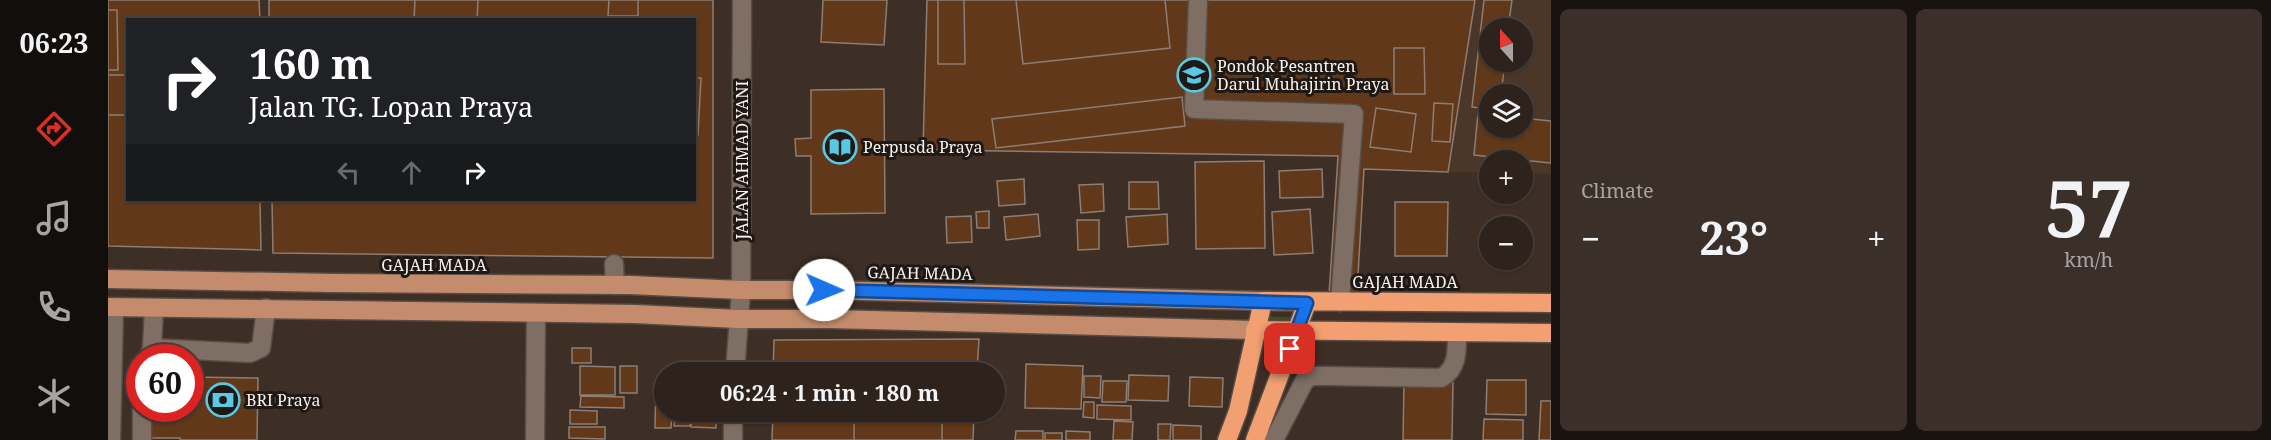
<!DOCTYPE html>
<meta charset="utf-8">
<style>
:root{--surface:#2e231c;--page:#3a2f29;--text:#f1f3f6;--muted:#a7a4a3;--line:#49403b;--accent:#d93025}
body{margin:0;font-family:"Noto Serif",serif;background:var(--page);color:var(--text);height:100vh;display:flex;flex-direction:column;font-size:22px;white-space:nowrap}
*{box-sizing:border-box;margin:0}
p{font-size:20px;color:var(--muted)}
.icon{flex:none;width:33px;height:33px;fill:none;stroke:currentColor;stroke-width:2;stroke-linecap:round;stroke-linejoin:round}
.map{position:relative;flex:1;overflow:hidden}
.details{display:flex;flex-direction:column;gap:9px;padding:9px;background:#19130f;width:720px}
.details>*{flex:none}
.hud{position:absolute;left:18px;top:18px;width:570px;height:183px;border-radius:0px;box-shadow:0 2px 4px #0004,0 0 0 2px var(--line);background:#202124;color:#fff;overflow:hidden}
.needle{width:39px;rotate:339deg}
.controls{position:absolute;left:1371px;top:18px;display:grid;gap:12px}
.controls a{display:grid;place-items:center;width:54px;height:54px;border-radius:50%;background:var(--surface);box-shadow:0 2px 4px #0004,0 0 0 2px var(--line);font-size:30px}
.speed{position:absolute;left:18px;top:344px;display:flex;gap:12px;font-size:30px;font-weight:700;text-align:center}
.speed>*{display:grid;place-content:center;width:78px;height:78px;border-radius:50%;background:var(--surface);box-shadow:0 2px 4px #0004,0 0 0 2px var(--line);line-height:1}
.speed .limit{border:9px solid #d22;background:#fff;color:#111}
.pin{position:absolute;display:grid;place-items:center;width:51px;height:51px;color:#fff;margin:-26px;border-radius:12px;box-shadow:0 3px 9px #0006}
.me{position:absolute;width:66px;margin:-33px;rotate:91deg;stroke-linejoin:round;filter:drop-shadow(0 0 4px #0008)}
.turn{display:flex;align-items:center;gap:21px;height:126px;padding:0 24px;font-size:27px}
.turn .icon{width:78px;height:78px;stroke-width:2.5}
.turn b{display:block;font-size:42px;line-height:51px}
.lanes{display:flex;align-items:center;height:57px;padding:0 24px;background:#0003;justify-content:center;gap:30px;direction:ltr}
.lanes .off{opacity:.35}
.big{font-size:45px;font-weight:700;line-height:1.1}
.details .card{flex:1;display:flex;flex-direction:column;justify-content:center;gap:9px;min-width:0;padding:0 21px;border-radius:9px;background:var(--page)}
.details .dial{align-items:center;gap:0}
.dial b{font-size:78px;line-height:1}
.heat{display:flex;justify-content:space-between;align-items:center;font-size:33px;direction:ltr}
.details .tiles{flex:1;display:grid;gap:9px;grid-template-columns:repeat(2,1fr)}
.trip{position:absolute;left:546px;top:362px;width:351px;height:60px;border-radius:30px;background:var(--surface);box-shadow:0 2px 4px #0004,0 0 0 2px var(--line);font-weight:700;line-height:60px;text-align:center}
main{display:flex;flex:1;min-height:0}
.tabs{display:flex;flex-direction:column;width:108px;justify-content:space-around;align-items:center;background:#120e0b;color:var(--muted)}
.tabs .icon{width:42px;height:42px}
.tabs .on{color:var(--accent)}
.tabs b{font-size:27px;color:var(--text)}
.map>svg:first-child{display:block}
.built{fill:#4a372a;fill-rule:evenodd}
.green{fill:#3f4e25}
.building{fill:#613819;stroke:#8d7d73;stroke-width:1.5}
.lines{fill:none;stroke-linecap:round;stroke-linejoin:round}
.minor-casing{stroke:#584c44;stroke-width:21}
.major-casing{stroke:#584c44;stroke-width:21}
.highway-casing{stroke:#584c44;stroke-width:21}
.minor{stroke:#7e6e63;stroke-width:18}
.major{stroke:#c48c6c;stroke-width:18}
.highway{stroke:#f2a072;stroke-width:18}
.route-casing{stroke:#114b97;stroke-width:15}
.route{stroke:#1a73e8;stroke-width:10}
.labels{text-anchor:middle;stroke-width:6;stroke-linejoin:round;paint-order:stroke}
.poi-label{font-size:16px;fill:#fcf3ed;stroke:#1f1915;text-anchor:start}
.street-label{font-size:16px;fill:#fcf3ed;stroke:#1f1915}
</style>
<main>
<nav class="tabs">
<b>06:23</b>
<svg class="icon on" aria-label="directions" viewBox="0 0 24 24"><path d="M12 3l9 9-9 9-9-9zM9 14v-3h6M13 9l2 2-2 2"/></svg>
<svg class="icon" aria-label="music" viewBox="0 0 24 24"><path d="M9 18V5l10-2v13"/><circle cx="6" cy="18" r="3"/><circle cx="16" cy="16" r="3"/></svg>
<svg class="icon" aria-label="phone" viewBox="0 0 24 24"><path d="M5 4h4l2 5-3 2q2 4 5 5l2-3 5 2v4C11 20 4 13 5 4z"/></svg>
<svg class="icon" aria-label="climate" viewBox="0 0 24 24"><path d="M12 3v18M4 7l16 10M4 17L20 7"/></svg>
</nav>
<div class="map">
<svg width="1443" height="440" viewBox="0 0 1443 440">
<rect width="100%" height="100%" fill="#3d2f26"/>
<path class="built" d="M 1364,0 L 1443,0 L 1443,174 L 1415,173 L 1414,160 L 1382,160 L 1381,173 L 1340,172 ZM 1382,28 L 1414,28 L 1414,62 L 1382,62 ZM 1382,94 L 1414,94 L 1414,128 L 1382,128 Z"/>
<path class="green" d="M 1149,316 L 1200,318 L 1163,361 Z"/>
<path class="building" d="M 0,0 L 151,0 L 152,20 L 20,20 L 20,200 L 152,200 L 153,250 L 0,246 Z
M 161,0 L 605,0 L 605,258 L 165,253 L 164,200 L 586,200 L 586,20 L 161,20 Z
M 307,0 L 370,0 L 369,20 L 306,20 Z
M 501,0 L 530,0 L 530,16 L 500,16 Z
M 715,0 L 779,0 L 776,45 L 713,42 Z
M 819,0 L 1367,0 L 1340,172 L 1256,169 L 1249,293 L 1221,295 L 1230,156 L 815,150 Z
M 830,0 L 856,0 L 857,64 L 830,64 Z
M 908,0 L 1057,0 L 1062,48 L 915,64 Z
M 1376,0 L 1404,0 L 1400,28 L 1382,28 L 1382,62 L 1397,62 L 1393,94 L 1382,94 L 1382,109 L 1364,107 Z
M 0,10 L 9,10 L 10,70 L 0,70 Z
M 1286,48 L 1316,48 L 1317,94 L 1286,94 Z
M 0,75 L 20,75 L 20,115 L 0,115 Z
M 586,78 L 593,78 L 590,135 L 586,134 Z
M 776,89 L 777,213 L 703,214 L 703,156 L 688,156 L 687,139 L 703,138 L 703,90 Z
M 1074,97 L 1077,126 L 888,148 L 884,119 Z
M 1326,103 L 1345,104 L 1342,142 L 1324,141 Z
M 1268,108 L 1308,114 L 1303,152 L 1262,147 Z
M 1370,113 L 1382,114 L 1382,128 L 1414,128 L 1414,118 L 1443,121 L 1443,163 L 1366,155 Z
M 1156,161 L 1157,248 L 1088,249 L 1087,162 Z
M 1214,169 L 1215,197 L 1172,198 L 1171,171 Z
M 916,179 L 917,204 L 891,206 L 889,181 Z
M 1021,182 L 1050,182 L 1051,209 L 1021,209 Z
M 995,184 L 996,211 L 973,213 L 971,185 Z
M 1287,202 L 1340,202 L 1339,256 L 1287,256 Z
M 1202,209 L 1205,253 L 1166,255 L 1164,212 Z
M 881,211 L 881,228 L 869,228 L 868,212 Z
M 930,214 L 932,236 L 898,240 L 896,217 Z
M 1059,214 L 1060,244 L 1020,247 L 1018,217 Z
M 863,216 L 864,242 L 839,243 L 838,217 Z
M 969,220 L 991,220 L 991,249 L 970,250 Z
M 871,339 L 869,372 L 665,372 L 666,340 Z
M 464,348 L 483,348 L 483,363 L 464,363 Z
M 918,364 L 975,366 L 973,409 L 917,408 Z
M 472,366 L 507,367 L 507,395 L 472,395 Z
M 512,366 L 529,366 L 529,393 L 512,393 Z
M 1021,375 L 1061,376 L 1060,401 L 1020,400 Z
M 976,376 L 993,376 L 992,398 L 976,397 Z
M 82,377 L 150,378 L 149,440 L 72,440 L 72,438 L 38,438 L 38,408 L 82,408 Z
M 1082,377 L 1115,378 L 1114,407 L 1081,406 Z
M 548,380 L 556,380 L 556,411 L 564,411 L 563,428 L 547,428 Z
M 1296,380 L 1345,380 L 1344,440 L 1295,440 Z
M 1379,380 L 1418,380 L 1418,415 L 1378,414 Z
M 995,381 L 1019,381 L 1018,402 L 994,402 Z
M 473,396 L 516,397 L 516,408 L 472,407 Z
M 1433,401 L 1443,401 L 1443,440 L 1431,440 Z
M 976,402 L 986,402 L 986,418 L 975,417 Z
M 989,405 L 1023,406 L 1023,420 L 989,419 Z
M 462,410 L 489,411 L 489,424 L 462,424 Z
M 567,411 L 582,411 L 582,426 L 566,426 Z
M 584,411 L 609,411 L 608,428 L 583,427 Z
M 665,411 L 866,411 L 865,440 L 664,440 Z
M 746,411 L 834,411 L 834,440 L 746,440 Z
M 1376,419 L 1415,420 L 1415,440 L 1375,440 Z
M 1006,421 L 1025,422 L 1024,440 L 1005,440 Z
M 1050,424 L 1063,424 L 1062,440 L 1050,440 Z
M 1065,425 L 1093,426 L 1093,440 L 1065,440 Z
M 461,427 L 497,427 L 497,439 L 461,438 Z
M 908,431 L 935,431 L 935,440 L 907,440 Z
M 958,431 L 982,432 L 982,440 L 958,440 Z
M 937,433 L 954,433 L 954,440 L 937,440 Z"/>
<g class="lines">
<g class="minor-casing">
<path id="minor" d="M 1090,0 L 1086,109 L 1246,114 L 1232,302
M 506,264 L 507,285
M 44,348 L 142,353 L 153,348 L 158,308
M 41,357 L 44,348 L 46,308
M 627,372 L 633,290 L 634,0
M 34,408 L 34,440
M 3,440 L 6,308
M 427,440 L 428,314
M 625,440 L 625,411
M 1166,440 L 1197,380 L 1204,376 L 1220,376 L 1333,378 C 1350,369 1349,350 1349,333"/>
</g>
<g class="major-casing">
<path id="major" d="M 0,279 L 224,283 L 522,285 L 633,290 L 716,290 L 1155,301
M 0,307 L 527,314 L 630,319 L 722,319 L 1147,330"/>
</g>
<g class="highway-casing">
<path id="highway" d="M 1147,330 L 1443,333
M 1119,440 L 1130,411 L 1155,301 L 1443,303
M 1147,440 L 1199,303"/>
</g>
<use href="#minor" class="minor"/>
<use href="#major" class="major"/>
<use href="#highway" class="highway"/>
</g>
<g class="lines">
<g class="route-casing">
<path id="route" d="M 716,290 L 1199,303 L 1182,349"/>
</g>
<use href="#route" class="route"/>
</g>
<defs>
<g id="school-ring" transform="scale(1.725)"><circle r="9.5" fill="#1f1915" stroke="#58c8e4" stroke-width="1.5"/><path d="M0-5L7-2L0 1L-7-2ZM-4 1L0 2.5L4 1V4Q0 6-4 4Z" fill="#58c8e4"/></g>
<g id="library-ring" transform="scale(1.725)"><circle r="9.5" fill="#1f1915" stroke="#58c8e4" stroke-width="1.5"/><path d="M-6-4Q-3-5.5-.7-3.5V5Q-3 3-6 4ZM6-4Q3-5.5 .7-3.5V5Q3 3 6 4Z" fill="#58c8e4"/></g>
<g id="bank-ring" transform="scale(1.725)"><circle r="9.5" fill="#1f1915" stroke="#58c8e4" stroke-width="1.5"/><path d="M-6-4H6V4H-6ZM0-2.3a2.3 2.3 0 1 0 0 4.6a2.3 2.3 0 1 0 0-4.6Z" fill="#58c8e4"/></g>
</defs>
<g fill-rule="evenodd">
<use href="#school-ring" x="1086" y="75"/>
<use href="#library-ring" x="732" y="147"/>
<use href="#bank-ring" x="115" y="400"/>
</g>
<g class="labels">
<g class="poi-label">
<text x="1109" y="72">Pondok Pesantren<tspan x="1109" dy="18">Darul Muhajirin Praya</tspan></text>
<text x="755" y="153">Perpusda Praya</text>
<text x="138" y="406">BRI Praya</text>
</g>
<g class="street-label">
<text transform="translate(634 160) rotate(-90)" y="6">JALAN AHMAD YANI</text>
<text x="326" y="271">GAJAH MADA</text>
<text transform="translate(812 273) rotate(1)" y="6">GAJAH MADA</text>
<text x="1297" y="288">GAJAH MADA</text>
</g>
</g>
</svg>
<div class="controls">
<a><svg class="needle" viewBox="-14 -14 28 28"><path d="M0-13l5 13h-10z" fill="#e53935"/><path d="M0 13l5-13h-10z" fill="#a7a4a3"/></svg></a>
<a><svg class="icon" aria-label="layers" viewBox="0 0 24 24"><path d="M12 4l9 5-9 5-9-5zM3 14l9 5 9-5"/></svg></a>
<a>+</a>
<a>−</a>
</div>
<div class="speed"><div class="limit">60</div></div>
<div class="pin" style="left:1182px;top:349px;background:#d93025"><svg class="icon" aria-label="arrive" viewBox="0 0 24 24"><path d="M6 21V4h12l-3 4 3 4H6"/></svg></div>
<svg class="me" style="left:716px;top:290px" viewBox="-20 -20 40 40"><circle r="19" fill="#fff"/><path d="M0-13L10 11 0 6-10 11z" fill="#1a73e8"/></svg>
<div class="trip">06:24 · 1 min · 180 m</div>
<div class="hud">
<div class="turn"><svg class="icon" aria-label="right" viewBox="0 0 24 24"><path d="M7 20v-9h11M14 6l5 5-5 5"/></svg><div><b>160 m</b>Jalan TG. Lopan Praya</div></div>
<div class="lanes"><svg class="icon off" aria-label="left" viewBox="0 0 24 24"><path d="M17 20v-9H6M10 6l-5 5 5 5"/></svg><svg class="icon off" aria-label="ahead" viewBox="0 0 24 24"><path d="M12 20V5M6 11l6-6 6 6"/></svg><svg class="icon" aria-label="right" viewBox="0 0 24 24"><path d="M7 20v-9h11M14 6l5 5-5 5"/></svg></div>
</div>
</div>
<section class="details">
<div class="tiles">
<div class="card"><p>Climate</p>
<div class="heat"><a>−</a><b class="big">23°</b><a>+</a></div>
</div>
<div class="card dial"><b>57</b><p>km/h</p></div>
</div>
</section>
</main>
